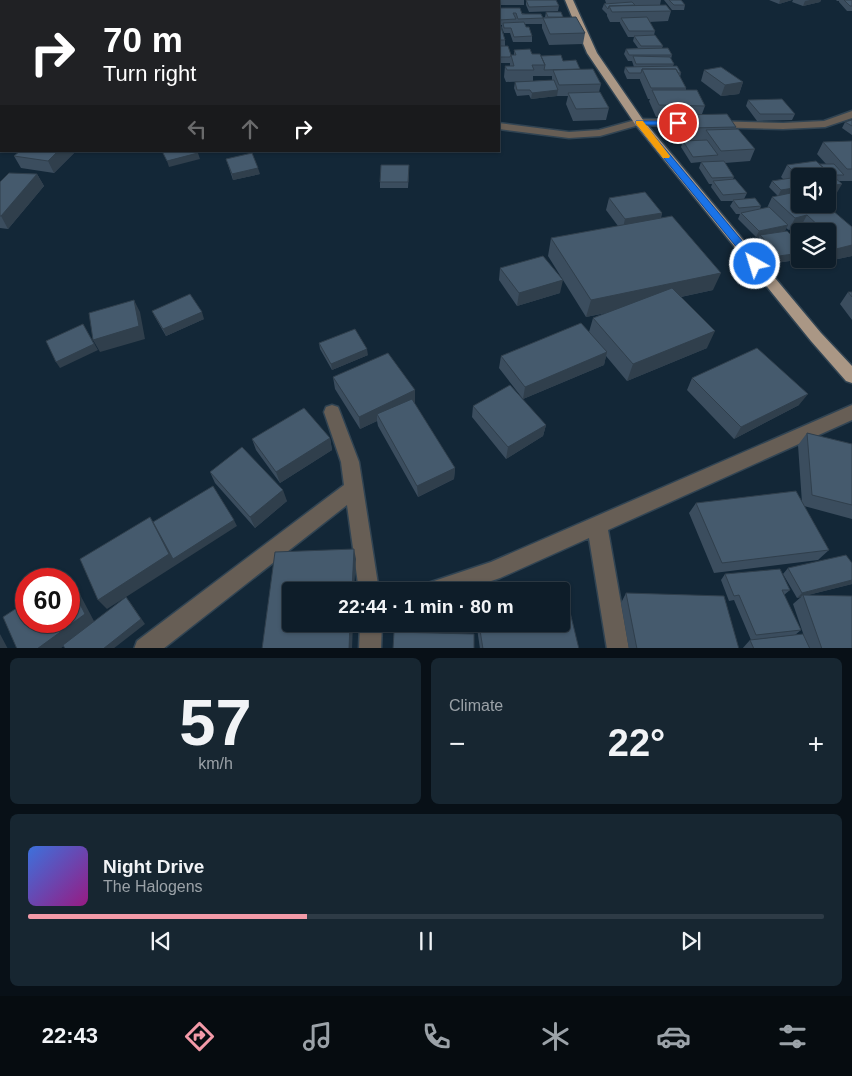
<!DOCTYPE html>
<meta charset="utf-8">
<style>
:root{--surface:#0e1d29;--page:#172631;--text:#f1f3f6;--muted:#9ba2a8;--line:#2e3b46;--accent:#f39aa8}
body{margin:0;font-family:Arial,sans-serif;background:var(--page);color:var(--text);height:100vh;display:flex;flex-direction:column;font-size:19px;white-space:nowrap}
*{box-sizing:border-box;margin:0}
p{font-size:16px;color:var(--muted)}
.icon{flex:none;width:28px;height:28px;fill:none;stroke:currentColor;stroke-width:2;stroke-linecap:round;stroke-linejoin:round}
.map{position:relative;height:648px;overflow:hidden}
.drawer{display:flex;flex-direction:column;gap:10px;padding:10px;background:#081017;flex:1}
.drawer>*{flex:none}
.hud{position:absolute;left:0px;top:0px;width:500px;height:152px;box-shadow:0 1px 4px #0004,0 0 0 1px var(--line);background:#202124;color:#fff;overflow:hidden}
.tools{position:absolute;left:791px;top:168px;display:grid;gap:10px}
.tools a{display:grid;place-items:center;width:45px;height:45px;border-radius:5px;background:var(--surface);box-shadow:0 1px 4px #0004,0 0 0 1px var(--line);font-size:25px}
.speed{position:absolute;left:15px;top:568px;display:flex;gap:10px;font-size:25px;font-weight:700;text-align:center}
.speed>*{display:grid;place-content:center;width:65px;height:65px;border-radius:50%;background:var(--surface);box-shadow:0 1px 4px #0004,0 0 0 1px var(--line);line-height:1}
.speed .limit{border:8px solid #d22;background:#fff;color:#111}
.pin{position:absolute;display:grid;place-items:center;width:42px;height:42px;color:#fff;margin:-21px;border:2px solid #fff;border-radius:50%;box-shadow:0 1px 5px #0007}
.me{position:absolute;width:55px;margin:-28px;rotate:321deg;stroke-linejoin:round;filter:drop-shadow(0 0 4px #0008)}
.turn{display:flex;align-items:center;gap:18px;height:105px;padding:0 20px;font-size:22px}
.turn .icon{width:65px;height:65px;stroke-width:2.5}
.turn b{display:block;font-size:35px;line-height:42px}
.lanes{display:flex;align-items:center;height:48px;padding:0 20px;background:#0003;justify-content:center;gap:25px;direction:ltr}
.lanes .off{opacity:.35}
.big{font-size:38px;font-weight:700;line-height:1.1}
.drawer .widget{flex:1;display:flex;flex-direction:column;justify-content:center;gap:8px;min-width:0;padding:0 18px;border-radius:8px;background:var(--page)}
.drawer .dial{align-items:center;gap:0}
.dial b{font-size:65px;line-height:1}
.song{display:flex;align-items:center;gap:15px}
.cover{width:60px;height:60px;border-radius:8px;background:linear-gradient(135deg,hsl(220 70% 55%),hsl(310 70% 35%))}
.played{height:5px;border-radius:2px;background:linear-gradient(90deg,var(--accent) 35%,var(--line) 35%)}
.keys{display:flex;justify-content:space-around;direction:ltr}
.heat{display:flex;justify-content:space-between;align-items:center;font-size:28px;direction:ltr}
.drawer .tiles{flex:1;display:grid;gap:10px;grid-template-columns:1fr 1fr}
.widget:last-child{grid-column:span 2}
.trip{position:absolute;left:282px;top:582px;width:288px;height:50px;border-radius:5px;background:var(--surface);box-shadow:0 1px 4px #0004,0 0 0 1px var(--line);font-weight:700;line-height:50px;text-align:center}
.tabs{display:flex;height:80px;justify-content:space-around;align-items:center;background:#060c10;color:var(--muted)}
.tabs .icon{width:35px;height:35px}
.tabs .current{color:var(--accent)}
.tabs b{font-size:22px;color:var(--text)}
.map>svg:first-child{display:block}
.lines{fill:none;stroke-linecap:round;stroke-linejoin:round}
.street-casing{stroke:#314453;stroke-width:3}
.primary-casing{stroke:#314453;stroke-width:3}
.street{fill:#675e55;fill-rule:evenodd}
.primary{fill:#aa9785;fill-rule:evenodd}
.wall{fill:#3b4d5e;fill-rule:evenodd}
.shaded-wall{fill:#303f4c}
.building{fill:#455a6d;stroke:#303f4c}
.route{fill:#1a73e8;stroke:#114b97}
.slow{fill:#f59e0b}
</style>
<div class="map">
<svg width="852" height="649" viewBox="0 0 852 649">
<rect width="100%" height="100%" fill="#132737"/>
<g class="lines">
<g class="street-casing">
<path id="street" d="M 852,111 L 852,118 L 825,127 L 783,129 L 639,125 L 600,136 L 569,138 L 499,129 L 499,123 L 569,132 L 599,130 L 639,119 L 783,123 L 824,121 Z
M 332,405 L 338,407 L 340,412 L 359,462 L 379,591 L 359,591 L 347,505 L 163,649 L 134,649 L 137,641 L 344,485 L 341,462 L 324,412 L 326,407 Z
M 852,405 L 852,420 L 608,530 L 629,649 L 607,649 L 589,538 L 500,578 L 462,591 L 422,591 L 425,584 L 491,562 Z
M 360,624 L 382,624 L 381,649 L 359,649 Z"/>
</g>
<g class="primary-casing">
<path id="primary" d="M 565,0 L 573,0 L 597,53 L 643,120 L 821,333 L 852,366 L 852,383 L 846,381 L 811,341 L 635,124 L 587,53 Z"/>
</g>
<use href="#street" class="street"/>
<use href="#primary" class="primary"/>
</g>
<path class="wall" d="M 381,0 L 442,0 L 441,1 L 381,1 Z
M 498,0 L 524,0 L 524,5 L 500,5 Z
M 526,0 L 559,6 L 558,11 L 529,12 L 526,5 Z
M 605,0 L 661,0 L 660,5 L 671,11 L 668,21 L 649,22 L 655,31 L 654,35 L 663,46 L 662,48 L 672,55 L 671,59 L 674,64 L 673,66 L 681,73 L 680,77 L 686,88 L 686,90 L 705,106 L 702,114 L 736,127 L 736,129 L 755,149 L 750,161 L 725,163 L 734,177 L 733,179 L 747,193 L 744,199 L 761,206 L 760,209 L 767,208 L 772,197 L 778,196 L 769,187 L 772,181 L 783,179 L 781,177 L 787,165 L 826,164 L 817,154 L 823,142 L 852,141 L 852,181 L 839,181 L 835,196 L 828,198 L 828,176 L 800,176 L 800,204 L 852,227 L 852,256 L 814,264 L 808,259 L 828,259 L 828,231 L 804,231 L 800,228 L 789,230 L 786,228 L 785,231 L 797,241 L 800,235 L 800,259 L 803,259 L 776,263 L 757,241 L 759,237 L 756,237 L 738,219 L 740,214 L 736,214 L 730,206 L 733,201 L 721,201 L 711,187 L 712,184 L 709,184 L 699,168 L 701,162 L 691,163 L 681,147 L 683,141 L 703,140 L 685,140 L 678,126 L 681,117 L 656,117 L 649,101 L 650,99 L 648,99 L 640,80 L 640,79 L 627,79 L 624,72 L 625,67 L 634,67 L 632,61 L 628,61 L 624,54 L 626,49 L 638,48 L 633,41 L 634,37 L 628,37 L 620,23 L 620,22 L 610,22 L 607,16 L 607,14 L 602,9 L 604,4 L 606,3 Z
M 664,0 L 681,0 L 685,5 L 684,10 L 672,10 Z
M 769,0 L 792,0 L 779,4 Z
M 793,0 L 821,0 L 820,2 L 803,6 L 792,2 Z
M 836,0 L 852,0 L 852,11 L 847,11 L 839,2 L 839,1 L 837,1 Z
M 499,8 L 543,18 L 545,17 L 546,12 L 563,17 L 585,33 L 583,44 L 549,45 L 542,28 L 542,24 L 524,24 L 532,36 L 532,42 L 513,42 L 510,33 L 504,33 L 502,28 L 502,25 L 501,25 L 505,40 L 505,46 L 499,46 Z
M 499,46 L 511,55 L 514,55 L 514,50 L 532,54 L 563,61 L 580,69 L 601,84 L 599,92 L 609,108 L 606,120 L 573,121 L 566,104 L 568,96 L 557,96 L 531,99 L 529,95 L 517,96 L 514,88 L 515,82 L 531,81 L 506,82 L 504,77 L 505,66 L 510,66 L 510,63 L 499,63 ZM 533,76 L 552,76 L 552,80 L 533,81 Z
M 704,70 L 743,82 L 739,94 L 721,96 L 701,81 Z
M 748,100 L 795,114 L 792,120 L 757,121 L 746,106 Z
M 852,120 L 852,135 L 842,128 L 845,122 Z
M 76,151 L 54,173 L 21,168 L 14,156 Z
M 226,159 L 260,174 L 233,180 Z
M 409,171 L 408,188 L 380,188 L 380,182 Z
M 37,174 L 44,186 L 8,229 L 0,228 L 0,182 Z
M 609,198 L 662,213 L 661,218 L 713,290 L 681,297 L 707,348 L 627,381 L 606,356 L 604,365 L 523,399 L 499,368 L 501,356 L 589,332 L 593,318 L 606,313 L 586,317 L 548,256 L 551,238 L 618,226 L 606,210 Z
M 500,268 L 560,293 L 517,306 L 499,280 Z
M 848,292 L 852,292 L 852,320 L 840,304 Z
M 152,311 L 204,319 L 166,336 L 155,317 Z
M 319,343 L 368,355 L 332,370 L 320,349 Z
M 333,377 L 415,390 L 415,402 L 414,403 L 455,468 L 454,479 L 418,497 L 378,426 L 377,421 L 360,429 L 335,389 Z
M 692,378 L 799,405 L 734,439 L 687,390 Z
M 473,406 L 546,425 L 543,436 L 506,459 L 472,417 Z
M 807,433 L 852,444 L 852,519 L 804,506 L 829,550 L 818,560 L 714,573 L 689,513 L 696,503 L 802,503 L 798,445 Z
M 330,438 L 332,450 L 280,483 L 256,450 L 252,439 Z
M 210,472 L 287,501 L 255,528 L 215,483 Z
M 852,563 L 852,584 L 808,595 L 852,649 L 742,649 L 750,640 L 804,636 L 793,604 L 801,597 L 797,598 L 783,574 L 788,568 Z
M 725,574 L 790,590 L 784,595 L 801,630 L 795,635 L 751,640 L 734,600 L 729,601 L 721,580 Z
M 626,593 L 739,649 L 629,649 L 621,603 Z
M 478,624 L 561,624 L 579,649 L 480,649 L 477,628 Z"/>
<path class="shaded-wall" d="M 780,0 L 792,0 L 779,4 Z
M 810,0 L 821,0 L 820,2 L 803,6 L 805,1 Z
M 743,82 L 739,94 L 721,96 L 725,85 Z
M 558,90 L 557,96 L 531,99 L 532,93 Z
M 58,151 L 76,151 L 54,173 L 48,161 Z
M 198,153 L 200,159 L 169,167 L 167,161 Z
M 258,168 L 260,174 L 233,180 L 232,174 Z
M 37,174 L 44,186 L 8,229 L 1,216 Z
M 842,184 L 835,196 L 828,198 L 828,186 Z
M 800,187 L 797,193 L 778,196 L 781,190 Z
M 662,213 L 658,225 L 622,232 L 625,219 Z
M 807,215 L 800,228 L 789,230 L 795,218 Z
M 788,225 L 785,231 L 760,235 L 759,237 L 756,237 L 759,231 Z
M 852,245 L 852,256 L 814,264 L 817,259 L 828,259 L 828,251 Z
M 800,253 L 800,259 L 803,259 L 776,263 L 779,256 Z
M 721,273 L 713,290 L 586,317 L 591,300 Z
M 563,280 L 560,293 L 517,306 L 519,293 Z
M 134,300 L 140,312 L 145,339 L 100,352 L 93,340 Z
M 202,312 L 204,319 L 166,336 L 163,329 Z
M 83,324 L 98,350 L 60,368 L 56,362 Z
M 715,331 L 707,348 L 627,381 L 633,364 Z
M 367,349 L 368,355 L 332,370 L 331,364 Z
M 607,352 L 604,365 L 523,399 L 525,387 Z
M 415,390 L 415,402 L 380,419 L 377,414 L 377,421 L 360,429 L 359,417 Z
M 808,394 L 799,405 L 734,439 L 741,427 Z
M 546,425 L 543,436 L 506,459 L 508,447 Z
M 330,438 L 332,450 L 280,483 L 276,472 Z
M 455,468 L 454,479 L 418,497 L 417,486 Z
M 283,490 L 287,501 L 255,528 L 250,517 Z
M 150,517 L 157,528 L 234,520 L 237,526 L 126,597 L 130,602 L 145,624 L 113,649 L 103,649 L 126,597 L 107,609 L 98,600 Z
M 354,549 L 356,559 L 354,591 L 352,591 Z
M 66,576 L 75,585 L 95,623 L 60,649 L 37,649 L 69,582 L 69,579 L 67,579 Z
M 852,580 L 852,584 L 804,596 L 803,595 L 801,597 L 797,598 L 802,593 Z
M 350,624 L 353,624 L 352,649 L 349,649 Z
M 0,634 L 8,649 L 0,649 Z"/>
<path class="building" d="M 280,0 L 292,0 L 292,1 L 280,1 Z
M 295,0 L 306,0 L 306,1 L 295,1 Z
M 325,0 L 347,0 L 347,1 L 325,1 Z
M 381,0 L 425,0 L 425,1 L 381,1 Z
M 487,0 L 488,1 L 473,1 Z
M 526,0 L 556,0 L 559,6 L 529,7 Z
M 669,0 L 681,0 L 685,5 L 674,5 Z
M 844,0 L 852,0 L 852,6 L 850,6 Z
M 632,2 L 635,5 L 609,6 L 608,9 L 604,4 Z
M 666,5 L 671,11 L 612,12 L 609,6 Z
M 499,8 L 520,8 L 522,14 L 541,14 L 543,18 L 518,19 L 516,13 L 513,13 L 516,19 L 499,20 Z
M 546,12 L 561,12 L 563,17 L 548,17 Z
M 576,17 L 585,33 L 550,34 L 543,18 Z
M 647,17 L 655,31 L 629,31 L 621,18 Z
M 524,22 L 526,27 L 529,27 L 532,36 L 514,37 L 511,28 L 504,28 L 503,23 Z
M 499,24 L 500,24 L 505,40 L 499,40 Z
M 655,35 L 663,46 L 641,46 L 634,36 Z
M 499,46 L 508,46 L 511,55 L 510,57 L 499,57 Z
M 668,48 L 672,55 L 629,55 L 626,49 Z
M 530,49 L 532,54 L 540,54 L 545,65 L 532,65 L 534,70 L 507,70 L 505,66 L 514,66 L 511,55 L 516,55 L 514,50 Z
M 561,55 L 563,61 L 576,60 L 580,69 L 544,70 L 545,65 L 541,56 Z
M 633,56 L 670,57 L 674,64 L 636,64 Z
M 677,66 L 681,73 L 678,73 L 676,69 L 642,69 L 641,73 L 629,73 L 625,67 Z
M 721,67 L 743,82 L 725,85 L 704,70 Z
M 593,69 L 601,84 L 559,85 L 553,70 Z
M 642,69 L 676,69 L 686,88 L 651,88 Z
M 554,80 L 558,90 L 532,93 L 530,90 L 517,90 L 515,82 Z
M 652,90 L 697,90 L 705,106 L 659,105 Z
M 600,92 L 609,108 L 576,109 L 568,93 Z
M 782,99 L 795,114 L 760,114 L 748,100 Z
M 727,114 L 736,127 L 689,128 L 681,115 Z
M 852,120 L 852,126 L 845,122 Z
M 738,129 L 755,149 L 721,151 L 706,130 Z
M 707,140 L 718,155 L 693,157 L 683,141 Z
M 852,141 L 852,169 L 847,169 L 823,142 Z
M 20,151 L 58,151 L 48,161 L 14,156 Z
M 162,151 L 198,151 L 198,153 L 167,161 Z
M 252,153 L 258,168 L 232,174 L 226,159 Z
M 724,161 L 734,177 L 712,178 L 701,162 Z
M 816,161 L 842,184 L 828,186 L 828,176 L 800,176 L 800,178 L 787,165 Z
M 819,164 L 834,164 L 844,175 L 832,175 Z
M 381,165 L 409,165 L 408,182 L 380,182 Z
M 9,173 L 37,174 L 1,216 L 0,216 L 0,182 Z
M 791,178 L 800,187 L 781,190 L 772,181 Z
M 735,179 L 747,193 L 723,195 L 713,181 Z
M 800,191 L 800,204 L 825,204 L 852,227 L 852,245 L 828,251 L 828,231 L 810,231 L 822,229 L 807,215 L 795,218 L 772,197 Z
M 645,192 L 662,213 L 625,219 L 609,198 Z
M 755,198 L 761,206 L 739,208 L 733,200 Z
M 769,207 L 788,225 L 759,231 L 741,213 Z
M 672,216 L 721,273 L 591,300 L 551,238 Z
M 787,231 L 800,244 L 800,253 L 779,256 L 760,235 Z
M 543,256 L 563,280 L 519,293 L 500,268 Z
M 672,288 L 715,331 L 633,364 L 593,318 Z
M 848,292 L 852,292 L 852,297 Z
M 190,294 L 202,312 L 163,329 L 152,311 Z
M 134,300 L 139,326 L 93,340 L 89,313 Z
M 581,323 L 607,352 L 525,387 L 501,356 Z
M 83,324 L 94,344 L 56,362 L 46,341 Z
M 355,329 L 367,349 L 331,364 L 319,343 Z
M 757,348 L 808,394 L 741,427 L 692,378 Z
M 388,353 L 415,390 L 359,417 L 333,377 Z
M 510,385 L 546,425 L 508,447 L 473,406 Z
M 412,399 L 455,468 L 417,486 L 377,414 Z
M 304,408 L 330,438 L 276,472 L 252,439 Z
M 807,433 L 852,444 L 852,505 L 812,495 Z
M 242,447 L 283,490 L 250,517 L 210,472 Z
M 213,486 L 234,520 L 173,559 L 153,522 Z
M 796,491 L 829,550 L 722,563 L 696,503 Z
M 150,517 L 169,554 L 98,600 L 80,559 Z
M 354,549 L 352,591 L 291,591 L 291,624 L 350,624 L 349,649 L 262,649 L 275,552 Z
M 846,555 L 852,563 L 852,580 L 802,593 L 788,568 Z
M 780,569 L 790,590 L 782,590 L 801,630 L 756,635 L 739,595 L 734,596 L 725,574 Z
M 66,576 L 67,579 L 61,579 Z
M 69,582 L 85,614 L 37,649 L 17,649 L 3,617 L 26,602 L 26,621 L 69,621 Z
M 626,593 L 724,596 L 739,649 L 637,649 Z
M 803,595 L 852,596 L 852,649 L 822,649 Z
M 126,597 L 141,619 L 103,649 L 65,649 L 63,645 Z
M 569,608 L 579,649 L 483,649 L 479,624 L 561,624 L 561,609 Z
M 394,632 L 474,634 L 474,649 L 393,649 Z
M 803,634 L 810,649 L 754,649 L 750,640 Z"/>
<path class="route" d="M 636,121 L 681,121 L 681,124 L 678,125 L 645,125 L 759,261 L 761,264 L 759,266 L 752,266 L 636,124 Z"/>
<path class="slow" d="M 636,121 L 643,121 L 670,156 L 669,158 L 663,158 L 636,124 Z"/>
</svg>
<div class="tools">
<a><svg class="icon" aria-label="sound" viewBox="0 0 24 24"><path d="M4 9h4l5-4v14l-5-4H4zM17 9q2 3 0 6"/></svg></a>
<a><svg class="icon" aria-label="layers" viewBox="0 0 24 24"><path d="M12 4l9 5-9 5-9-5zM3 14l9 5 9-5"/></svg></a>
</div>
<div class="speed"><div class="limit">60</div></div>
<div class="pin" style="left:678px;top:123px;background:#d93025"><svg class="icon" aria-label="arrive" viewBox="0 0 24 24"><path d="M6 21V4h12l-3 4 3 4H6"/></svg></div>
<svg class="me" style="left:755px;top:264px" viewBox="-20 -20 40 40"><circle r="17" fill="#1a73e8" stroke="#fff" stroke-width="3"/><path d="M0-11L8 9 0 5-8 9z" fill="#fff"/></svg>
<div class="trip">22:44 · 1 min · 80 m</div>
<div class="hud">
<div class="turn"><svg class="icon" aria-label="right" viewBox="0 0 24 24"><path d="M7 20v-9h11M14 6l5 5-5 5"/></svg><div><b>70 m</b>Turn right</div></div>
<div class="lanes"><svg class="icon off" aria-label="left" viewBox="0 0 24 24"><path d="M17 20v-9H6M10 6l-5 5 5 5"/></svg><svg class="icon off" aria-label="ahead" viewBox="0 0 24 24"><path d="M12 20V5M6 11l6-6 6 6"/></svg><svg class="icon" aria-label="right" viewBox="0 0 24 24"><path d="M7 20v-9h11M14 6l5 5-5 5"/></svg></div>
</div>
</div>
<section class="drawer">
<div class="tiles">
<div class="widget dial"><b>57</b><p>km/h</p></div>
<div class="widget"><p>Climate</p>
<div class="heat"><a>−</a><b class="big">22°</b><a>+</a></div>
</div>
<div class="widget">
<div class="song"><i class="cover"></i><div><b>Night Drive</b><p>The Halogens</p></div></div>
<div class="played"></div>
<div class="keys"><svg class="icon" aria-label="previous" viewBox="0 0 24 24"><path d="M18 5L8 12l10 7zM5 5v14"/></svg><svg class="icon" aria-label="pause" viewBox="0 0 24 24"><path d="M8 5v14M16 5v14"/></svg><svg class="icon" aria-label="next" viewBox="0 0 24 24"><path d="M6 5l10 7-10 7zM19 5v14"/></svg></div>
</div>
</div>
</section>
<nav class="tabs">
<b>22:43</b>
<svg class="icon current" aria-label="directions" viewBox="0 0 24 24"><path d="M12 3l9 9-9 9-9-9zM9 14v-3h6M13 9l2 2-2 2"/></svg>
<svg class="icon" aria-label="music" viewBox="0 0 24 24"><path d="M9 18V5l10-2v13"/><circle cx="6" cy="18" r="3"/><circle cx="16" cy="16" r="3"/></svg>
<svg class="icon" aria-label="phone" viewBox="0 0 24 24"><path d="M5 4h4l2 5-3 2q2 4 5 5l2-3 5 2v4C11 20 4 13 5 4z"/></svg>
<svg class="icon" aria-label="climate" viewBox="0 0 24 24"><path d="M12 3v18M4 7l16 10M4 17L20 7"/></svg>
<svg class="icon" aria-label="car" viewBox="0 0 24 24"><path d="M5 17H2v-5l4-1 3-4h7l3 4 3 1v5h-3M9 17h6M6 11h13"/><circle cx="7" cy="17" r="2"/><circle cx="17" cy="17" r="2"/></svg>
<svg class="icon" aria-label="filters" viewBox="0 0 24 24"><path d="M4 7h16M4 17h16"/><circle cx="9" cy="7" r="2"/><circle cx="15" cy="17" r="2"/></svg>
</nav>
